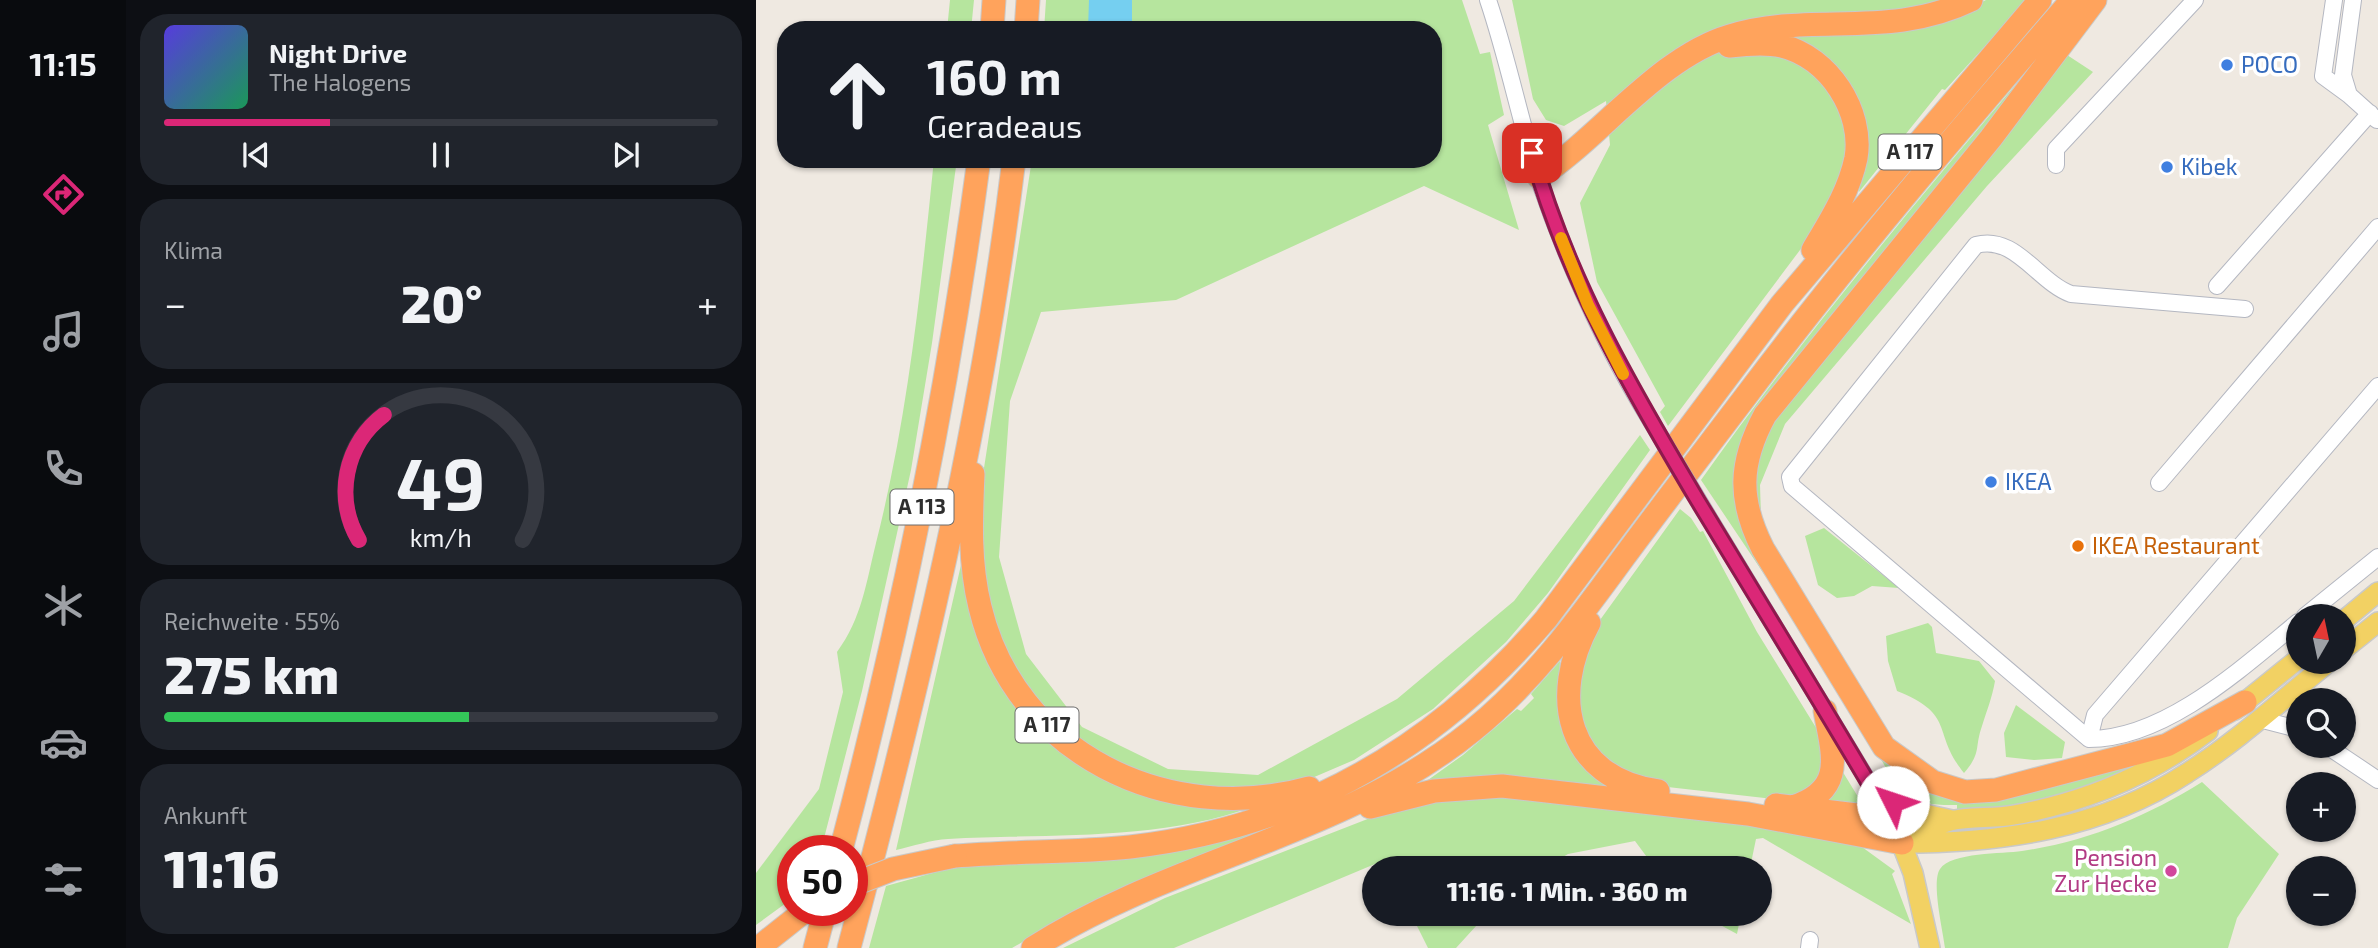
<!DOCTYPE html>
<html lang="de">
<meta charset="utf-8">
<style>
:root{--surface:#171b24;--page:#20242c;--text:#f1f3f6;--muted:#9ea1a6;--line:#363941;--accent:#db2777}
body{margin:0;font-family:"Exo 2",sans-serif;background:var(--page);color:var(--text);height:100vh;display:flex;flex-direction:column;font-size:26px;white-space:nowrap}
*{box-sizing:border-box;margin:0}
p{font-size:23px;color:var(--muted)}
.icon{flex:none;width:38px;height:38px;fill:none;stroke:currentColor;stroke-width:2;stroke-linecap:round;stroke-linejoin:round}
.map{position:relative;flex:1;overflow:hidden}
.sheet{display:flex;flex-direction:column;gap:14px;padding:14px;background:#0d0f14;width:630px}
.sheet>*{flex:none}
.hud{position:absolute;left:21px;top:21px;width:665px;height:147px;border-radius:28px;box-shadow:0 2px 5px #0004;background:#171b24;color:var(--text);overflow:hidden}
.needle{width:46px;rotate:9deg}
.fabs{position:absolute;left:1530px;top:604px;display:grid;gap:14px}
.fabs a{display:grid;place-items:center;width:70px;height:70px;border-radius:50%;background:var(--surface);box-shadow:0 2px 5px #0004;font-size:35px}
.speed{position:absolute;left:21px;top:835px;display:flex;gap:14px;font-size:35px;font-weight:700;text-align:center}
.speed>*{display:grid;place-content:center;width:91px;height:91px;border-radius:50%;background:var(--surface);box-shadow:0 2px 5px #0004;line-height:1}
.speed .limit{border:10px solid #d22;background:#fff;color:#111}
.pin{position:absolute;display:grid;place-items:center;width:60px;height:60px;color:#fff;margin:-30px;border-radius:14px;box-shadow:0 4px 10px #0006}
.me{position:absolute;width:77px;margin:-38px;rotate:311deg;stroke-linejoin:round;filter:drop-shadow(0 0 5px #0008)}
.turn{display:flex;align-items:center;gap:24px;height:147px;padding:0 35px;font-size:32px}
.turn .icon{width:91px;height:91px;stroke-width:2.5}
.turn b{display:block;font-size:49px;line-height:60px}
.big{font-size:52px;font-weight:800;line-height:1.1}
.sheet .widget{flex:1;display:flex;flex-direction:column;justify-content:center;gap:10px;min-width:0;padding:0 24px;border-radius:28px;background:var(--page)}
.sheet .dial{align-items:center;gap:0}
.dial svg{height:182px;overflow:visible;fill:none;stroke:var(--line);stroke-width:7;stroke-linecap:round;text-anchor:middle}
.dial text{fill:var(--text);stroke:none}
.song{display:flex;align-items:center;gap:21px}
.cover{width:84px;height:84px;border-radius:10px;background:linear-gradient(135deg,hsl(250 70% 55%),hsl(150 70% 35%))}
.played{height:7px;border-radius:4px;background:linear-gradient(90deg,var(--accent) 30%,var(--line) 30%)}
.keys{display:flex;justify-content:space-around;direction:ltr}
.heat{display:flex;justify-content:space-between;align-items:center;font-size:38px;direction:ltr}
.charge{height:10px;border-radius:5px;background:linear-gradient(90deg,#34c759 55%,var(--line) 0)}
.trip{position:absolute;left:606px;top:856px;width:410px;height:70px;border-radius:35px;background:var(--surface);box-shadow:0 2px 5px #0004;font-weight:800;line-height:70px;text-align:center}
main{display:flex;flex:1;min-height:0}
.tabs{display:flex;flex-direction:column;width:126px;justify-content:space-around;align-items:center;background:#090b0e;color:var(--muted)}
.tabs .icon{width:49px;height:49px}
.tabs .current{color:var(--accent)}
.tabs b{font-size:32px;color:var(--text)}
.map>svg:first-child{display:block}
.green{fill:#b6e59e}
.water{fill:#75cff0}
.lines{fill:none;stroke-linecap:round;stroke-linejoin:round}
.minor-casing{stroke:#b4b7c1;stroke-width:18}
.major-casing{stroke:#c9c9c9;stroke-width:22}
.highway-casing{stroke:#c9c9c9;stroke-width:25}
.minor{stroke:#fff;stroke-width:16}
.major{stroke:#f2d163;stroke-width:19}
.highway{stroke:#ffa35c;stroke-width:23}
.minor-bridge-casing{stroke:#b4b7c1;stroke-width:18;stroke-linecap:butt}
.highway-bridge-casing{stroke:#c9c9c9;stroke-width:25;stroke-linecap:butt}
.minor-bridge{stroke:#fff;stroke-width:16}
.highway-bridge{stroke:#ffa35c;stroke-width:23}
.route-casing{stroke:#8e194d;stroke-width:18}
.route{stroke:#db2777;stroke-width:12}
.slow{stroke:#f59e0b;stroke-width:12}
.shop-dot{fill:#3f7fe0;stroke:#fff;stroke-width:2.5}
.food-dot{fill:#e8710a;stroke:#fff;stroke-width:2.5}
.hotel-dot{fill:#d1479c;stroke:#fff;stroke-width:2.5}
.labels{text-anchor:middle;stroke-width:7;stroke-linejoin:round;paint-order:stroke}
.shield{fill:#fff;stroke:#6d6d6d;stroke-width:2}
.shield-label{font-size:21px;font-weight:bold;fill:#2e2e2e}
.shop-label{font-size:23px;fill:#366cbe;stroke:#fff;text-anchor:start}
.food-label{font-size:23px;fill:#c56008;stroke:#fff;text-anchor:start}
.hotel-label{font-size:23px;fill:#b23c85;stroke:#fff;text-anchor:end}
</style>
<main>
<nav class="tabs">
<b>11:15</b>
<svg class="icon current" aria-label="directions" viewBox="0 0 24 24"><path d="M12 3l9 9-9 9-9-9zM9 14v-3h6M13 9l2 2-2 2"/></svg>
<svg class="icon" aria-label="music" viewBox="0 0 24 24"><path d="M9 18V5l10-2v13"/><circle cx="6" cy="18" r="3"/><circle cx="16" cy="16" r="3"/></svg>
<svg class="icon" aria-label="phone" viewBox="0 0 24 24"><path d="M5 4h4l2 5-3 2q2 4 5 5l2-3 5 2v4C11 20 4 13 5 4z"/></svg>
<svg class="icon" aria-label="climate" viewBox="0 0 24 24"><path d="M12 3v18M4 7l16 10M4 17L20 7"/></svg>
<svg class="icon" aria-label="car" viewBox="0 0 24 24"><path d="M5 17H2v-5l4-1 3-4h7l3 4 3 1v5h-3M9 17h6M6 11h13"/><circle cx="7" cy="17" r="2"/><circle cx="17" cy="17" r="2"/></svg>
<svg class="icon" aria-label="filters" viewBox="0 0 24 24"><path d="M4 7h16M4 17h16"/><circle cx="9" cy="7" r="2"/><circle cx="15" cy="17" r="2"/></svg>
</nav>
<section class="sheet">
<div class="widget">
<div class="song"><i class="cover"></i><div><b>Night Drive</b><p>The Halogens</p></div></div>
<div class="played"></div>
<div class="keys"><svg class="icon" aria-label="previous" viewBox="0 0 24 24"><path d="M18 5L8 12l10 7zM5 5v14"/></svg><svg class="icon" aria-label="pause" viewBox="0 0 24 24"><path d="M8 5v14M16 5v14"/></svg><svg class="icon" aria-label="next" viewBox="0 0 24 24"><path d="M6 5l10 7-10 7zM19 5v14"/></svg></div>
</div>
<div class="widget"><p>Klima</p>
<div class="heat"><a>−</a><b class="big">20°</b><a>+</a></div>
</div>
<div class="widget dial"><svg viewBox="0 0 100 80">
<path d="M14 69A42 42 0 1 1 86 69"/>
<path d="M14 69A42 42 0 0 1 25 14" stroke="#db2777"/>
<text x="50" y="56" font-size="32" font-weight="700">49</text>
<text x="50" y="72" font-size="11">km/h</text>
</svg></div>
<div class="widget"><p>Reichweite · 55%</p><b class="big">275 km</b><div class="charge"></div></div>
<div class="widget"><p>Ankunft</p><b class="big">11:16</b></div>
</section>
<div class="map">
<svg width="1622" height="948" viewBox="0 0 1622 948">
<rect width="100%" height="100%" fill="#efe9e1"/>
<path class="green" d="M 194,0 L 218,0 L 215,30 L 191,30 Z
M 290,0 L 706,0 L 724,54 L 734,52 L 748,115 L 732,125 L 763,230 L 668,186 L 420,300 L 285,312 L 254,401 L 243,557 L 270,654 L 326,727 L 412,769 L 502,775 L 641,699 L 758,601 L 884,435 L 894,450 L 792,593 L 750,642 L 677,709 L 598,760 L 549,781 L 513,791 L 435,791 L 326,747 L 261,676 L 228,596 L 224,506 L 228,468 L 276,159 L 677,159 L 677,30 L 288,30 Z
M 756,0 L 1189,0 L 1145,10 L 1011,18 L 1038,60 L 1067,79 L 1089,117 L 1093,155 L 1077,206 L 912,426 L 904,412 L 909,406 L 841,282 L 824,203 L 854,145 L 850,101 L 808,126 L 790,120 L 777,99 Z
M 1230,0 L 1271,0 L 1189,90 L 1186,89 L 1103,192 L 1109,152 L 1100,105 L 1018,36 L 1201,15 Z
M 1301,36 L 979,464 C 976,509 988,538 1010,577 L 945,480 C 1055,325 1178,181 1301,36 Z
M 1308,53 L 1337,72 L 1231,186 L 1029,424 L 1004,485 L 1005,517 L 995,495 L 1009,425 Z
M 178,159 L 201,159 L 176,343 L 155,470 L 106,691 L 65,850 L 37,850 L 37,898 L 0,925 L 0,873 L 63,789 L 87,692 L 81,652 C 106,618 110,583 120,543 C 152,417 165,288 178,159 Z
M 924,509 L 935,518 L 944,532 L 947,531 L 1001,632 L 1067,739 L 1068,778 L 1034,801 L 894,785 L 841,755 L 820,709 L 828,648 L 844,620 Z
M 1068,528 L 1143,588 L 1116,586 L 1098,596 L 1081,598 L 1062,585 L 1049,536 Z
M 210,543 L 217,604 L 306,746 L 496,807 C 399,842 291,833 192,839 C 175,840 157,846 140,850 Z
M 1172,623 L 1176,627 L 1180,653 L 1223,661 L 1239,681 C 1236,698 1231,710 1226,726 C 1218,749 1226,752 1208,773 C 1175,732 1201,715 1141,691 L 1132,661 L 1130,636 Z
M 804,661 L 803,687 L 863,791 L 733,777 L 665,785 L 707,755 L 761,709 L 765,711 L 778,698 L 775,694 Z
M 1260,705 L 1309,742 L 1306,758 L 1278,760 L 1250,757 L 1248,733 Z
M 1123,755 L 1146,776 L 1186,793 L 1392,760 C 1325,792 1275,806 1201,811 L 1201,805 C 1154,806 1144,796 1123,755 Z
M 1085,769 L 1107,805 L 1067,800 Z
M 1446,782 L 1523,854 L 1481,918 L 1472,948 L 1189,948 C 1187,931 1175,882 1184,869 C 1195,852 1247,854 1266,851 C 1330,842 1392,816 1446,782 Z
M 596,794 L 575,806 L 343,898 L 256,948 L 113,948 L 130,886 L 202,866 L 569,803 Z
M 720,794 L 987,822 L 1106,847 L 1139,871 L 1136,874 L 1155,924 L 1007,838 L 1000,839 L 994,868 L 899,868 L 879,841 L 812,854 L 788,868 L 628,868 L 619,864 L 418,948 L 307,948 L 409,898 L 627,813 Z
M 655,914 L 731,914 L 700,948 L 672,948 Z
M 944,914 L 985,914 L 981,934 Z"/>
<path class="water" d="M 333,0 L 376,0 L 376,30 L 332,30 Z"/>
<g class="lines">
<g class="minor-casing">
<path id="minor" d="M 732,0 C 752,59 764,121 783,180 C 812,264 848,345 895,421
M 1578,0 L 1567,76 L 1593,95
M 1597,0 L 1587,75 L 1593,95 L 1621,120
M 1300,165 L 1300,149 L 1439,0
M 1461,286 L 1614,113
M 1489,309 L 1315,294 C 1282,282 1259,234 1220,245 L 1034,477 L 1036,486 L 1333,739 C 1409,739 1486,668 1542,622
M 1403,483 L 1622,227
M 956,523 L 1123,799
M 1549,616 L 1622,557
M 1503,719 L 1542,729
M 1333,739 L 1339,715 L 1622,386
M 1571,746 L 1622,780
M 1053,948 L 1054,940"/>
</g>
<g class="major-casing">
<path id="major" d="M 1587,621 L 1622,592
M 1587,650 L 1622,622
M 1479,710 L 1542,659
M 1118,791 L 1155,811 L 1196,820
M 1141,832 L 1157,873 L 1174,948
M 1150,841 C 1165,833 1179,825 1194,821 C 1215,816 1237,819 1258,815 C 1330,802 1395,775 1452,731
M 1146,843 C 1246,843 1346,829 1431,773 C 1482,741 1527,699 1573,662"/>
</g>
<g class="highway-casing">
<path id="highway" d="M 1339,0 L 1235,138 L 1009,415 C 983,463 982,500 1007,549 L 1128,747 L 1177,782 L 1209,792 L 1240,790 L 1411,745 L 1489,702
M 236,30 L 238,0
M 270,30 L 272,0
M 973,46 C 990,44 1009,42 1026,46 C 1073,57 1108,112 1100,158 C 1093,192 1074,221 1057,250
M 783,177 C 845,136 903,57 974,36 C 1054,11 1133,40 1215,0
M 217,474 C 215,518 213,563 224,607 C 259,754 412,827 553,788
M 833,623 C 793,696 810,778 902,791
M 1020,805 L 1133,819
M 614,807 L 678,791 L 746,786 L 992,814 L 1146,843
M 1037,807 C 1090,790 1077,755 1069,711
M 85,850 C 145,623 192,393 223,159
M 199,856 C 257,851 316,853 374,847 C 543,828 680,748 790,619 L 1026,304 L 1284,0
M 2,948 L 50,910
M 59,948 L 69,910
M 93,948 C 162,689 226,426 258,159
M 277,948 C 418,858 583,838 716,731 C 777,682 822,620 868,557 C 908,503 949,450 990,396 C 1093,259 1204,129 1316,0"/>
</g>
<use href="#minor" class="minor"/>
<use href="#major" class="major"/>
<use href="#highway" class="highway"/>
<g class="minor-bridge-casing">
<path id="minor-bridge" d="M 895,421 L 956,523"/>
</g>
<g class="highway-bridge-casing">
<path id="highway-bridge" d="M 96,885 L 137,869 L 199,856"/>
</g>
<use href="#minor-bridge" class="minor-bridge"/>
<use href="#highway-bridge" class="highway-bridge"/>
</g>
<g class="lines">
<g class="route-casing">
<path id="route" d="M 776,153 C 811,279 876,390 942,501 C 1001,598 1060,694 1118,792 L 1137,802"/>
</g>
<use href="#route" class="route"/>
<path class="slow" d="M 805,238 L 832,305 L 867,374"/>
</g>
<g class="shop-dot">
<circle cx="1471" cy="65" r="7"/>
<circle cx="1411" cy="167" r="7"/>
<circle cx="1235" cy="482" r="7"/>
</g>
<circle class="food-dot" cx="1322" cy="546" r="7"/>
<circle class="hotel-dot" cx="1415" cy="871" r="7"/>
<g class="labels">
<g class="shield">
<rect x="1122.5" y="134.5" width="63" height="35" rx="5"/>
<rect x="134.5" y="489.5" width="63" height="35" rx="5"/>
<rect x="259.5" y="707.5" width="63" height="35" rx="5"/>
</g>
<g class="shield-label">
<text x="1154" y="159">A 117</text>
<text x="166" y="514">A 113</text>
<text x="291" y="732">A 117</text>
</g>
<g class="shop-label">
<text x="1485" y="73">POCO</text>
<text x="1425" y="175">Kibek</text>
<text x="1249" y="490">IKEA</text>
</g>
<g class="food-label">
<text x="1336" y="554">IKEA Restaurant</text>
</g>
<g class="hotel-label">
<text x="1401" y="866">Pension<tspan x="1401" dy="26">Zur Hecke</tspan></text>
</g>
</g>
</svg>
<div class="fabs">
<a><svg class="needle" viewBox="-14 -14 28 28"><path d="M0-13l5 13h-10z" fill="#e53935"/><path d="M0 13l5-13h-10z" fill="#9ea1a6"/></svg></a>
<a><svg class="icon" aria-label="search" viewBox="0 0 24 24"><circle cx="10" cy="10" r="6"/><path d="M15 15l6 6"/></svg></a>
<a>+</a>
<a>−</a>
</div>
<div class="speed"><div class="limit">50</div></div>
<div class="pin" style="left:776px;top:153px;background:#d93025"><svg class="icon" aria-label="arrive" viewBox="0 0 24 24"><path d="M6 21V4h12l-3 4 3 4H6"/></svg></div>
<svg class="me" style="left:1137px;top:802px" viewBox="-20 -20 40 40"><circle r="19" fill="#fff"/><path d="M0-13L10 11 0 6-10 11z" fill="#db2777"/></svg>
<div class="trip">11:16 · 1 Min. · 360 m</div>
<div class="hud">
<div class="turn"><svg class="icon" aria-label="ahead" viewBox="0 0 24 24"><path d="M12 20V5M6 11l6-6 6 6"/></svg><div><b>160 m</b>Geradeaus</div></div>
</div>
</div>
</main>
